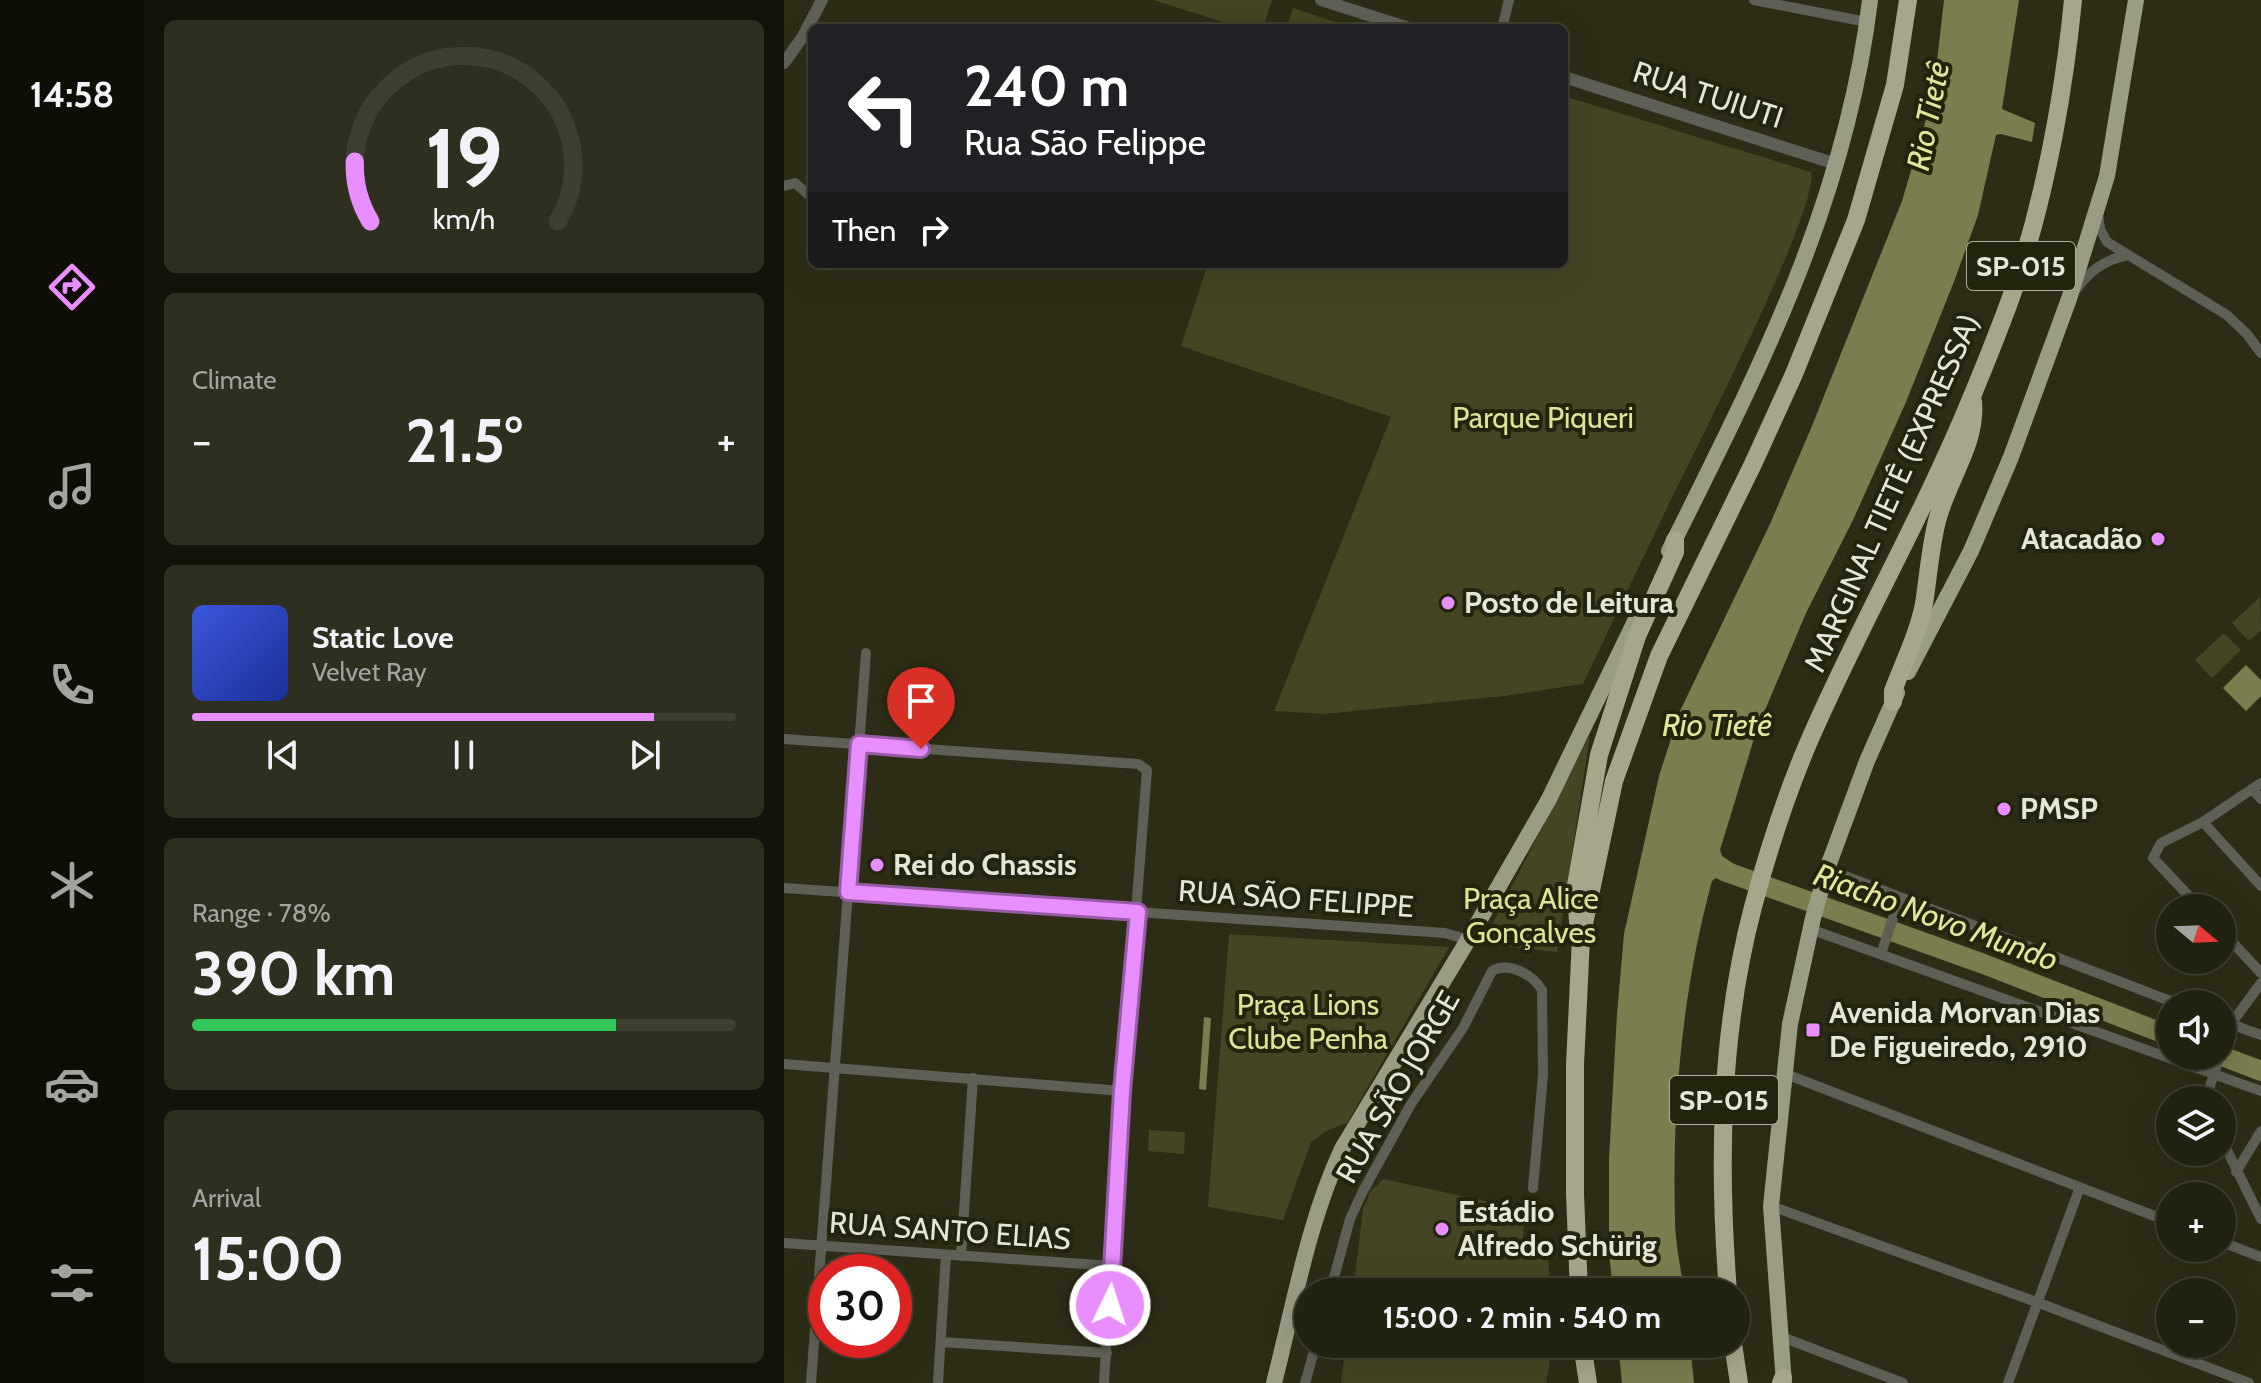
<!DOCTYPE html>
<meta charset="utf-8">
<style>
:root{--surface:#221;--page:#2e2f1f;--text:#f1f3f6;--muted:#a2a49f;--line:#3f3f31;--accent:#e88eff}
body{margin:0;font-family:Cabin,sans-serif;background:var(--page);color:var(--text);height:100vh;display:flex;flex-direction:column;font-size:30px;white-space:nowrap}
*{box-sizing:border-box;margin:0}
p{font-size:26px;color:var(--muted)}
.icon{flex:none;width:44px;height:44px;fill:none;stroke:currentColor;stroke-width:2;stroke-linecap:round;stroke-linejoin:round}
.map{position:relative;flex:1;overflow:hidden}
.details{display:flex;flex-direction:column;gap:20px;padding:20px;background:#131309;width:640px}
.details>*{flex:none}
.top-card{position:absolute;left:24px;top:24px;width:760px;height:244px;border-radius:12px;box-shadow:0 8px 32px #0002,0 0 0 2px var(--line);background:#202124;color:#fff;overflow:hidden}
.needle{width:52px;rotate:109deg}
.buttons{position:absolute;left:1372px;top:894px;display:grid;gap:16px}
.buttons a{display:grid;place-items:center;width:80px;height:80px;border-radius:50%;background:var(--surface);box-shadow:0 8px 32px #0002,0 0 0 2px var(--line);font-size:40px}
.speed{position:absolute;left:24px;top:1254px;display:flex;gap:16px;font-size:40px;font-weight:700;text-align:center}
.speed>*{display:grid;place-content:center;width:104px;height:104px;border-radius:50%;background:var(--surface);box-shadow:0 8px 32px #0002,0 0 0 2px var(--line);line-height:1}
.speed .limit{border:12px solid #d22;background:#fff;color:#111}
.pin{position:absolute;display:grid;place-items:center;width:68px;height:68px;color:#fff;margin:-82px -34px;border-radius:50% 50% 50% 0;rotate:-45deg;box-shadow:0 0 8px #0007}
.pin .icon{rotate:45deg}
.me{position:absolute;width:88px;margin:-44px;rotate:4deg;stroke-linejoin:round;filter:drop-shadow(0 0 6px #0008)}
.turn{display:flex;align-items:center;gap:28px;height:168px;padding:0 24px;font-size:36px}
.turn .icon{width:104px;height:104px;stroke-width:2.5}
.turn b{display:block;font-size:56px;line-height:68px}
.then{display:flex;align-items:center;height:76px;padding:0 24px;background:#0003;gap:16px;font-size:30px}
.big{font-size:60px;font-weight:800;line-height:1.1}
.details .card{flex:1;display:flex;flex-direction:column;justify-content:center;gap:12px;min-width:0;padding:0 28px;border-radius:12px;background:var(--page)}
.details .dial{align-items:center;gap:0}
.dial svg{height:208px;overflow:visible;fill:none;stroke:var(--line);stroke-width:7;stroke-linecap:round;text-anchor:middle}
.dial text{fill:var(--text);stroke:none}
.song{display:flex;align-items:center;gap:24px}
.cover{width:96px;height:96px;border-radius:12px;background:linear-gradient(135deg,hsl(230 70% 55%),hsl(230 70% 35%))}
.played{height:8px;border-radius:4px;background:linear-gradient(90deg,var(--accent) 85%,var(--line) 85%)}
.keys{display:flex;justify-content:space-around;direction:ltr}
.heat{display:flex;justify-content:space-between;align-items:center;font-size:44px;direction:ltr}
.charge{height:12px;border-radius:6px;background:linear-gradient(90deg,#34c759 78%,var(--line) 0)}
.trip{position:absolute;left:510px;top:1278px;width:456px;height:80px;border-radius:40px;background:var(--surface);box-shadow:0 8px 32px #0002,0 0 0 2px var(--line);font-weight:800;line-height:80px;text-align:center}
main{display:flex;flex:1;min-height:0}
.menu{display:flex;flex-direction:column;width:144px;justify-content:space-around;align-items:center;background:#0e0e07;color:var(--muted)}
.menu .icon{width:56px;height:56px}
.menu .active{color:var(--accent)}
.menu b{font-size:36px;color:var(--text)}
.map>svg:first-child{display:block}
.green{fill:#454525}
.water{fill:#7b7d4f}
.lines{fill:none;stroke-linecap:round;stroke-linejoin:round}
.river{stroke:#7b7d4f;stroke-width:20}
.minor{stroke:#5f6055;stroke-width:10}
.tertiary{stroke:#5f6055;stroke-width:12}
.trunk{stroke:#9b9c84;stroke-width:16}
.motorway{stroke:#a5a68b;stroke-width:18}
.route-casing{stroke:#975ca6;stroke-width:20}
.route{stroke:#e88eff;stroke-width:14}
.poi-dot{fill:#e88eff;stroke:#23240d;stroke-width:3}
.labels{text-anchor:middle;stroke-width:8;stroke-linejoin:round;paint-order:stroke}
.shield{fill:#23240d;stroke:#abac9b;stroke-width:2}
.shield-label{font-size:28px;font-weight:bold;fill:#e5e6d8}
.street-label{font-size:30px;fill:#e5e6d8;stroke:#23240d}
.park-label{font-size:30px;fill:#e0e297;stroke:#23240d}
.poi-label{font-size:30px;font-weight:bold;fill:#e5e6d8;stroke:#23240d;text-anchor:start}
.water-label{font-size:32px;font-style:italic;fill:#e3e59a;stroke:#23240d}
</style>
<main>
<nav class="menu">
<b>14:58</b>
<svg class="icon active" aria-label="directions" viewBox="0 0 24 24"><path d="M12 3l9 9-9 9-9-9zM9 14v-3h6M13 9l2 2-2 2"/></svg>
<svg class="icon" aria-label="music" viewBox="0 0 24 24"><path d="M9 18V5l10-2v13"/><circle cx="6" cy="18" r="3"/><circle cx="16" cy="16" r="3"/></svg>
<svg class="icon" aria-label="phone" viewBox="0 0 24 24"><path d="M5 4h4l2 5-3 2q2 4 5 5l2-3 5 2v4C11 20 4 13 5 4z"/></svg>
<svg class="icon" aria-label="climate" viewBox="0 0 24 24"><path d="M12 3v18M4 7l16 10M4 17L20 7"/></svg>
<svg class="icon" aria-label="car" viewBox="0 0 24 24"><path d="M5 17H2v-5l4-1 3-4h7l3 4 3 1v5h-3M9 17h6M6 11h13"/><circle cx="7" cy="17" r="2"/><circle cx="17" cy="17" r="2"/></svg>
<svg class="icon" aria-label="filters" viewBox="0 0 24 24"><path d="M4 7h16M4 17h16"/><circle cx="9" cy="7" r="2"/><circle cx="15" cy="17" r="2"/></svg>
</nav>
<section class="details">
<div class="card dial"><svg viewBox="0 0 100 80">
<path d="M14 69A42 42 0 1 1 86 69"/>
<path d="M14 69A42 42 0 0 1 8 46" stroke="#e88eff"/>
<text x="50" y="56" font-size="32" font-weight="700">19</text>
<text x="50" y="72" font-size="11">km/h</text>
</svg></div>
<div class="card"><p>Climate</p>
<div class="heat"><a>−</a><b class="big">21.5°</b><a>+</a></div>
</div>
<div class="card">
<div class="song"><i class="cover"></i><div><b>Static Love</b><p>Velvet Ray</p></div></div>
<div class="played"></div>
<div class="keys"><svg class="icon" aria-label="previous" viewBox="0 0 24 24"><path d="M18 5L8 12l10 7zM5 5v14"/></svg><svg class="icon" aria-label="pause" viewBox="0 0 24 24"><path d="M8 5v14M16 5v14"/></svg><svg class="icon" aria-label="next" viewBox="0 0 24 24"><path d="M6 5l10 7-10 7zM19 5v14"/></svg></div>
</div>
<div class="card"><p>Range · 78%</p><b class="big">390 km</b><div class="charge"></div></div>
<div class="card"><p>Arrival</p><b class="big">15:00</b></div>
</section>
<div class="map">
<svg width="1477" height="1383" viewBox="0 0 1477 1383">
<rect width="100%" height="100%" fill="#2d2d17"/>
<path class="green" d="M 369,0 L 488,0 L 479,28 L 458,28 Z
M 509,8 L 569,28 L 503,28 Z
M 780,96 L 1027,172 C 1037,206 906,460 883,508 C 855,566 827,625 799,684 L 720,696 L 540,714 L 490,711 L 607,417 L 397,346 L 424,264 L 780,264 Z
M 1476,597 L 1477,630 L 1465,641 L 1448,623 Z
M 1440,633 L 1457,650 L 1428,678 L 1411,660 Z
M 806,735 L 773,952 L 698,944 Z
M 445,934 L 665,947 L 563,1123 L 542,1131 L 527,1142 L 499,1220 L 424,1207 Z
M 365,1130 L 401,1132 L 400,1154 L 364,1151 Z
M 599,1179 L 739,1209 L 736,1219 L 740,1220 L 739,1238 L 764,1239 L 765,1284 L 769,1287 L 769,1292 L 569,1292 L 579,1209 L 586,1192 Z
M 562,1344 L 769,1344 L 762,1383 L 557,1383 Z"/>
<path class="water" d="M 1160,0 L 1235,0 L 1218,109 L 1251,123 L 1248,142 L 1217,134 L 1212,135 L 1194,215 L 1171,279 L 1122,402 L 1069,520 L 1022,613 L 973,729 L 936,850 L 938,856 L 965,874 L 961,887 L 932,878 L 928,881 C 898,991 888,1106 891,1219 C 891,1243 897,1268 900,1292 L 829,1292 L 825,1252 L 825,1159 L 833,1014 L 840,934 L 875,776 L 896,711 L 986,524 L 1028,426 L 1118,201 L 1149,96 Z
M 1462,665 L 1477,680 L 1477,696 L 1462,711 L 1439,688 Z
M 420,1017 L 427,1018 L 422,1090 L 415,1089 Z
M 834,1344 L 906,1344 L 910,1383 L 838,1383 Z"/>
<g class="lines">
<path class="river" d="M 940,871 L 1197,963 L 1386,1036
M 1438,1056 L 1477,1071"/>
<path class="minor" d="M 970,0 L 1083,22
M 718,28 L 725,0
M 0,186 L 11,183 L 26,196
M 1314,214 L 1316,229 L 1323,242 L 1443,315 L 1463,334 L 1477,353
M 1291,291 C 1305,271 1320,260 1344,255
M 0,739 L 354,764 L 363,770 L 338,1091 L 320,1383
M 1468,789 L 1477,799
M 1419,822 L 1477,886
M 1043,869 L 1394,1004
M 0,888 L 661,933 L 684,940
M 1416,908 L 1369,858 L 1377,843 L 1419,822 L 1477,783
M 1026,929 L 1477,1091
M 1438,931 L 1477,973
M 1097,954 L 1116,897
M 1438,1021 L 1477,1035
M 1438,1050 L 1447,1024 L 1477,983
M 0,1064 L 338,1091
M 999,1073 L 1386,1222
M 1425,1100 L 1425,1089 L 1436,1056
M 1438,1140 L 1477,1219
M 1452,1172 L 1477,1131
M 987,1206 L 1255,1303 L 1465,1383
M 1438,1242 L 1477,1257
M 0,1243 L 328,1266
M 177,1256 L 189,1078
M 546,1292 L 566,1219 L 579,1191 L 627,1104 L 679,1028 L 708,971 C 725,961 749,975 758,990 L 759,1075 L 749,1188
M 995,1336 L 1119,1383
M 157,1342 L 323,1353
M 27,1383 L 82,653
M 154,1383 L 162,1255
M 521,1383 L 532,1344
M 1224,1383 L 1296,1187"/>
<path class="tertiary" d="M 537,0 L 625,28
M 0,63 L 18,38 L 38,0
M 780,77 L 1052,164"/>
<path class="trunk" d="M 885,551 C 974,372 1062,203 1086,0
M 1124,672 L 1187,551 L 1227,457 L 1285,299 L 1323,176 L 1352,0
M 490,1383 C 510,1305 524,1222 558,1149 L 684,940 L 765,799 L 854,615
M 1000,1383 L 987,1206 L 1006,1024 L 1029,918 L 1043,869 L 1083,761 L 1113,693"/>
<path class="motorway" d="M 1109,702 L 1109,691 C 1120,662 1134,634 1140,604 C 1144,578 1146,551 1152,525 C 1161,483 1193,445 1189,402
M 794,923 L 792,885 L 815,755 L 853,636 L 891,552 L 891,540
M 795,1292 L 791,1194 L 791,1065 L 797,938 L 830,781 L 875,656 L 969,464 L 1010,374 L 1072,220 L 1111,85 L 1124,0
M 944,1292 C 934,1164 936,1032 969,907 C 984,851 1003,792 1026,739 C 1077,622 1141,512 1189,394 C 1205,355 1222,314 1235,274 C 1263,186 1280,91 1289,0
M 798,1344 L 804,1383
M 949,1344 L 955,1383
M 997,1383 L 999,1378"/>
</g>
<g class="lines">
<g class="route-casing">
<path id="route" d="M 137,749 L 75,744 L 64,892 L 354,912 L 338,1091 L 326,1305"/>
</g>
<use href="#route" class="route"/>
</g>
<g class="poi-dot">
<circle cx="1374" cy="539" r="8"/>
<circle cx="664" cy="603" r="8"/>
<circle cx="1220" cy="809" r="8"/>
<circle cx="93" cy="865" r="8"/>
<rect x="1021" y="1022" width="16" height="16" rx="4"/>
<circle cx="658" cy="1229" r="8"/>
</g>
<g class="labels">
<g class="shield">
<rect x="1183" y="242" width="108" height="48" rx="6"/>
<rect x="886" y="1076" width="108" height="48" rx="6"/>
</g>
<g class="shield-label">
<text x="1237" y="276">SP-015</text>
<text x="940" y="1110">SP-015</text>
</g>
<g class="street-label">
<text transform="translate(924 95) rotate(18)" y="10">RUA TUIUTI</text>
<text transform="translate(1108 493) rotate(-66)" y="10">MARGINAL TIETÊ (EXPRESSA)</text>
<text transform="translate(512 899) rotate(4)" y="10">RUA SÃO FELIPPE</text>
<text transform="translate(614 1087) rotate(-60)" y="10">RUA SÃO JORGE</text>
<text transform="translate(166 1231) rotate(4)" y="10">RUA SANTO ELIAS</text>
</g>
<g class="park-label">
<text x="759" y="428">Parque Piqueri</text>
<text x="747" y="909">Praça Alice<tspan x="747" dy="34">Gonçalves</tspan></text>
<text x="524" y="1015">Praça Lions<tspan x="524" dy="34">Clube Penha</tspan></text>
</g>
<g class="poi-label">
<text x="1358" y="549" text-anchor="end">Atacadão</text>
<text x="680" y="613">Posto de Leitura</text>
<text x="1236" y="819">PMSP</text>
<text x="109" y="875">Rei do Chassis</text>
<text x="1045" y="1023">Avenida Morvan Dias<tspan x="1045" dy="34">De Figueiredo, 2910</tspan></text>
<text x="674" y="1222">Estádio<tspan x="674" dy="34">Alfredo Schürig</tspan></text>
</g>
<g class="water-label">
<text transform="translate(1144 116) rotate(-79)" y="11">Rio Tietê</text>
<text x="933" y="736">Rio Tietê</text>
<text transform="translate(1152 917) rotate(20)" y="11">Riacho Novo Mundo</text>
</g>
</g>
</svg>
<div class="buttons">
<a><svg class="needle" viewBox="-14 -14 28 28"><path d="M0-13l5 13h-10z" fill="#e53935"/><path d="M0 13l5-13h-10z" fill="#a2a49f"/></svg></a>
<a><svg class="icon" aria-label="sound" viewBox="0 0 24 24"><path d="M4 9h4l5-4v14l-5-4H4zM17 9q2 3 0 6"/></svg></a>
<a><svg class="icon" aria-label="layers" viewBox="0 0 24 24"><path d="M12 4l9 5-9 5-9-5zM3 14l9 5 9-5"/></svg></a>
<a>+</a>
<a>−</a>
</div>
<div class="speed"><div class="limit">30</div></div>
<div class="pin" style="left:137px;top:749px;background:#d93025"><svg class="icon" aria-label="arrive" viewBox="0 0 24 24"><path d="M6 21V4h12l-3 4 3 4H6"/></svg></div>
<svg class="me" style="left:326px;top:1305px" viewBox="-20 -20 40 40"><circle r="17" fill="#e88eff" stroke="#fff" stroke-width="3"/><path d="M0-11L8 9 0 5-8 9z" fill="#fff"/></svg>
<div class="trip">15:00 · 2 min · 540 m</div>
<div class="top-card">
<div class="turn"><svg class="icon" aria-label="left" viewBox="0 0 24 24"><path d="M17 20v-9H6M10 6l-5 5 5 5"/></svg><div><b>240 m</b>Rua São Felippe</div></div>
<div class="then">Then<svg class="icon" aria-label="right" viewBox="0 0 24 24"><path d="M7 20v-9h11M14 6l5 5-5 5"/></svg></div>
</div>
</div>
</main>
